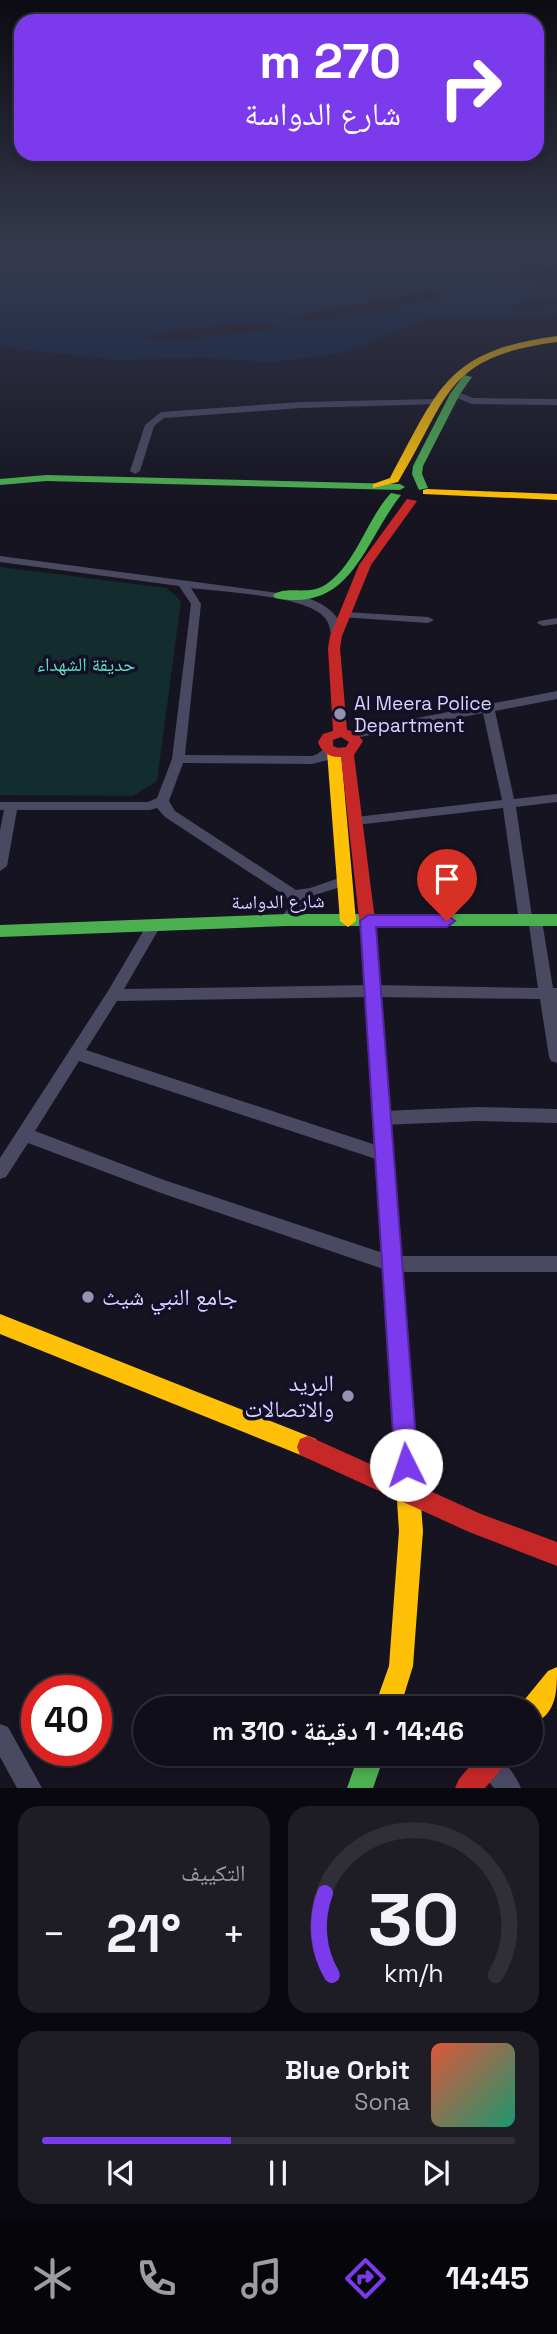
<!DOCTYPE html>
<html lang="ar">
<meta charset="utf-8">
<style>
:root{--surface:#100f19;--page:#1e1d26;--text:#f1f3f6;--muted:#9c9ca2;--line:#302f38;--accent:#7c3aed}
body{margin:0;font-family:"Space Grotesk","Noto Naskh Arabic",sans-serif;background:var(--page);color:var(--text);direction:rtl;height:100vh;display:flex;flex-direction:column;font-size:26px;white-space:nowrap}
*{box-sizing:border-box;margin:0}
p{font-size:23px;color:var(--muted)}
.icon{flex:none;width:38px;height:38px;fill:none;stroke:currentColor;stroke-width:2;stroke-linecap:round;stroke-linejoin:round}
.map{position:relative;height:1788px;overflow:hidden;direction:ltr}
.details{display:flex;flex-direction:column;gap:18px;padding:18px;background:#09080e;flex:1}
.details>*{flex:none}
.guide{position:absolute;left:14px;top:14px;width:530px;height:147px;border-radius:21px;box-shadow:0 4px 10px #0003,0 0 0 2px var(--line);direction:rtl;background:#7c3aed;color:#fff;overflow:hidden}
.speed{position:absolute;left:21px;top:1675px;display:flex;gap:14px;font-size:35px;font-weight:700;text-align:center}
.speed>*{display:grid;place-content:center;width:91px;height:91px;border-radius:50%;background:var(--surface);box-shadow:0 4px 10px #0003,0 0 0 2px var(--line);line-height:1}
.speed .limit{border:10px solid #d22;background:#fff;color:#111}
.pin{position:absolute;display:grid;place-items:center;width:60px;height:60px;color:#fff;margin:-72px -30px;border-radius:50% 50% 50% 0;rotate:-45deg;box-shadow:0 0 7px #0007}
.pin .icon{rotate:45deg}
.me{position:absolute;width:77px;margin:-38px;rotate:356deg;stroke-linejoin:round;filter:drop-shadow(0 0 5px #0008)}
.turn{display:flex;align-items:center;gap:24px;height:147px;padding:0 28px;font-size:32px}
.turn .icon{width:91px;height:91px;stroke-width:2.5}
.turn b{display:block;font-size:49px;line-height:60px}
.big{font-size:52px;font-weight:800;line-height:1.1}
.details .card{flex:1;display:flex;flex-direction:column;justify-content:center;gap:10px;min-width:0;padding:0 24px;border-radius:21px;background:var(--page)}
.details .dial{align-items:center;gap:0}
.dial svg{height:182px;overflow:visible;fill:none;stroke:var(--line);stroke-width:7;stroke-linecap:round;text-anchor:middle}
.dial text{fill:var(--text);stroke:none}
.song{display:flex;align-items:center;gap:21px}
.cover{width:84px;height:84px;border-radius:10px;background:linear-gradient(135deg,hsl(10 70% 55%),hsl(160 70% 35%))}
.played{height:7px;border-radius:4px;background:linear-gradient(90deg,var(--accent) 40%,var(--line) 40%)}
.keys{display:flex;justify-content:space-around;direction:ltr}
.heat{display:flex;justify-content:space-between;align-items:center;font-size:38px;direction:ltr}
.details .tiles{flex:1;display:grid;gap:18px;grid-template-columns:1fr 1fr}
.card:last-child{grid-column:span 2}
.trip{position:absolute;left:133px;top:1696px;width:410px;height:70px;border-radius:35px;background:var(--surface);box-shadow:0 4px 10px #0003,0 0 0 2px var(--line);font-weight:800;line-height:70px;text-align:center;direction:rtl}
.tab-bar{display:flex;height:112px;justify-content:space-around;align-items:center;background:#06060a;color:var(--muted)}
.tab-bar .icon{width:49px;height:49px}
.tab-bar .current{color:var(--accent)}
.tab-bar b{font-size:32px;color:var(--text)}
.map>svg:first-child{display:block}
.green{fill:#132c2d}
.water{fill:#0d2144;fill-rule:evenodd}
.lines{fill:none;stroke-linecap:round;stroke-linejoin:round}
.street{fill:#4a4962;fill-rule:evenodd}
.fast{fill:#4caf50;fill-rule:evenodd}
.slow{fill:#ffc107;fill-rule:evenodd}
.jam{fill:#c62828;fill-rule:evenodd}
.route{fill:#7c3aed;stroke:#51269a;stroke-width:2}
.poi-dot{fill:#9591b1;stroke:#130f26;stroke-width:2.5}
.labels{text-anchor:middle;stroke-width:7;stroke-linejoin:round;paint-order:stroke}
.park-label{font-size:19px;fill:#5fe0c0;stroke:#130f26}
.poi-label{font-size:19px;fill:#d9d4ff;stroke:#130f26;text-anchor:start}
.street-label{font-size:19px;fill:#d9d4ff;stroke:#130f26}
.near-poi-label{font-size:23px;fill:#d9d4ff;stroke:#130f26;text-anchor:start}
</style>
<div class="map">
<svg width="557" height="1788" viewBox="0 0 557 1788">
<rect width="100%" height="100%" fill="#161421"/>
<path class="green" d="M 0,567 L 167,588 L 181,601 L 157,781 L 133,796 L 0,795 Z"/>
<path class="water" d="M 84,254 L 557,254 L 557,267 L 508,272 L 500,276 L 557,285 L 557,299 L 525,299 L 510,308 L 519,312 L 557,305 L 557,314 L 499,319 L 431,317 L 343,353 L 273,362 L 201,358 L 117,360 L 0,347 L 0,263 ZM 425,292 L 439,292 L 442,295 C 426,306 310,324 291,320 L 300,315 ZM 258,322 L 278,326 C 259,333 161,344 144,337 L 188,329 Z"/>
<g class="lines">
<path class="street" d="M 455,391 L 473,398 L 557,399 L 557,405 L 472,404 L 452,396 L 452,392 Z
M 435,399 L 438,400 L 438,404 L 301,408 L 164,418 L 154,426 L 140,471 L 135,474 L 130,471 L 145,425 L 161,412 L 301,402 Z
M 0,556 L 301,596 C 320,601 347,615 340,638 L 332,638 C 330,631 330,624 325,618 C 307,595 221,592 191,588 L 201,604 L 185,755 L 312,756 C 320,754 323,748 330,746 L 336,750 L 328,760 L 312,764 L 183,763 L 169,801 L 175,811 L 296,890 L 310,888 L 345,876 L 350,878 L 352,881 L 350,884 L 302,899 L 303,908 L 291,924 L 281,924 L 279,920 L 289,907 L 287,897 L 165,817 L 157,808 L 150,810 L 17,810 L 7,866 L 0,871 L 0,830 L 4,810 L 0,810 L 0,802 L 148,802 L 157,798 L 172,759 L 191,604 L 179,586 L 0,562 Z
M 345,612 L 428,617 L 434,620 L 428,623 L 341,617 L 341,613 Z
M 557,618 L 557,624 L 543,626 L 537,623 L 539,621 Z
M 557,691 L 557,699 L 495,711 L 514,799 L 557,794 L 557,802 L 516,807 L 532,917 L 540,917 L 542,921 L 553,988 L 557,988 L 557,1063 L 551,1061 L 549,1057 L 540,999 L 373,997 L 117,1001 L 86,1050 L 391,1150 L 393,1155 L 391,1160 L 385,1162 L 79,1061 L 35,1131 L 164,1180 L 392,1256 L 557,1256 L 557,1272 L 392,1272 L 161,1193 L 28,1143 L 6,1177 L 0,1179 L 0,1158 L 108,991 L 148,923 L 153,922 L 160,927 L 124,989 L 373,985 L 538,988 L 529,925 L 521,925 L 519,921 L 503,808 L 356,825 L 349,821 L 356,817 L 502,800 L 483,713 L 350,739 L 344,735 L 350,731 Z
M 478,1107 L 557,1109 L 557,1123 L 478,1121 L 382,1125 L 376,1123 L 374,1118 L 376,1113 L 382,1111 Z
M 0,1724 L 8,1727 L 42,1788 L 17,1788 L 0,1757 Z
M 486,1754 C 502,1755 515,1774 521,1788 L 494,1788 L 481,1772 L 477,1764 L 481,1756 Z"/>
<path class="fast" d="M 464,375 L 472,377 L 460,394 L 423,466 L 422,474 L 428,488 L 419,490 L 412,474 L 413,466 L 450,394 Z
M 46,475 L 400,484 L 405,487 L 400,490 L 46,481 L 0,485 L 0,479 Z
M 391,493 L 401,495 C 363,543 352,613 275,598 L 273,595 C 286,585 309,596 325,585 C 356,565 366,520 391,493 Z
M 286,914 L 557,914 L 557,926 L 286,926 L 0,937 L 0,925 Z
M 359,1754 L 385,1754 L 373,1788 L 347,1788 Z"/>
<path class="slow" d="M 557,336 L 557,342 C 443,357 450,397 398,482 L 373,488 L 373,484 L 390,478 C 439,388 446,351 557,336 Z
M 427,489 L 557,494 L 557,500 L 423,494 L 423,490 Z
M 334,748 L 341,752 L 356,921 L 348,927 L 340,921 L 327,752 Z
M 378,1061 L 384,1063 L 387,1068 L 423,1531 L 413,1666 L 400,1708 L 374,1708 L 389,1666 L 399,1531 L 369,1068 L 372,1063 Z
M 0,1314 L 316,1439 L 319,1447 L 316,1455 L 308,1458 L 0,1334 Z
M 557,1667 C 557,1693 557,1714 530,1726 L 530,1708 L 519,1708 L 521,1704 L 548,1671 Z"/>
<path class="jam" d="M 407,499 L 417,501 L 371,565 L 342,636 L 340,648 L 347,730 L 355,732 L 363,741 L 354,755 L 377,936 L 387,1068 L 384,1073 L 378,1075 L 372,1073 L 369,1068 L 361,936 L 341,757 C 330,758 321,752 318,742 L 323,734 L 333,731 L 328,648 L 330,636 L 359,565 ZM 341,737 L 349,742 L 346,747 L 338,748 L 333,746 L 333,740 Z
M 308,1436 L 481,1514 L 557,1542 L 557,1566 L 469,1532 L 300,1455 L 297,1447 L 300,1439 Z
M 480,1754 L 510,1754 L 506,1763 L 485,1788 L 455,1788 L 459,1779 Z"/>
</g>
<linearGradient id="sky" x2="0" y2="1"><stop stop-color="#0c0b12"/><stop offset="0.5" stop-color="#363a4e"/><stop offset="1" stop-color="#363a4e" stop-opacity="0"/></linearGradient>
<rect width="557" height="504" fill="url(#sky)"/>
<path class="route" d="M 368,915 L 447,915 L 455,921 L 447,927 L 376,927 L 418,1465 L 414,1473 L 406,1476 L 398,1473 L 395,1465 L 360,921 Z"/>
<g class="poi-dot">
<circle cx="340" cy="714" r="7"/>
<circle cx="88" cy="1297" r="7"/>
<circle cx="348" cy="1396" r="7"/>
</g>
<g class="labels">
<g class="park-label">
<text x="86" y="671">حديقة الشهداء</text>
</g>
<g class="poi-label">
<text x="354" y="710">Al Meera Police<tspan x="354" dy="22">Department</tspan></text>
</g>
<g class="street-label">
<text transform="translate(278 901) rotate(-1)" y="7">شارع الدواسة</text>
</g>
<g class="near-poi-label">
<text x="102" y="1305">جامع النبي شيث</text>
<text x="334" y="1391" text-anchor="end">البريد<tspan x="334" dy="26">والاتصالات</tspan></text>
</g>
</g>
</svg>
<div class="speed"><div class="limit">40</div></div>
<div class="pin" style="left:447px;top:921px;background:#d93025"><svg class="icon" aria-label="arrive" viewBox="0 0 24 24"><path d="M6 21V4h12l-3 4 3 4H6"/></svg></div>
<svg class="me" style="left:406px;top:1465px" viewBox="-20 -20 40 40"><circle r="19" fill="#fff"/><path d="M0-13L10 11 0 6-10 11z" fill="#7c3aed"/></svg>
<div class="trip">14:46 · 1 دقيقة · 310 m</div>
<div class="guide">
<div class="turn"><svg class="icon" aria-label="right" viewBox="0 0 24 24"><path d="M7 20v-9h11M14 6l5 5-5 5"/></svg><div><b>270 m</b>شارع الدواسة</div></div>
</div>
</div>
<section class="details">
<div class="tiles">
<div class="card dial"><svg viewBox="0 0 100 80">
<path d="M14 69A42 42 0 1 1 86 69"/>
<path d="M14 69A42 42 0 0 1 11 33" stroke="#7c3aed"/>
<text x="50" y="56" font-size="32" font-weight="700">30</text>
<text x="50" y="72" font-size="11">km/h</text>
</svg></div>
<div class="card"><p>التكييف</p>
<div class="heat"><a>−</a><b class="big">21°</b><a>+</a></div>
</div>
<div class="card">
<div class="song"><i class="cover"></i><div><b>Blue Orbit</b><p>Sona</p></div></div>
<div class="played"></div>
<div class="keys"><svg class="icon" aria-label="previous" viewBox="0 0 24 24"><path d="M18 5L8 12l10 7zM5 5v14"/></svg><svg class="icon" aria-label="pause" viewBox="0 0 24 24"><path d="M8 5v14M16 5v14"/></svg><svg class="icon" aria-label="next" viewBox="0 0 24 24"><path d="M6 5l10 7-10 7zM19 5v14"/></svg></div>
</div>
</div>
</section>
<nav class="tab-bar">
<b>14:45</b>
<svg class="icon current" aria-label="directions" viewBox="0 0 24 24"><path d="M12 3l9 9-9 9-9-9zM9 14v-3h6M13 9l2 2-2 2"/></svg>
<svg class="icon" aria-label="music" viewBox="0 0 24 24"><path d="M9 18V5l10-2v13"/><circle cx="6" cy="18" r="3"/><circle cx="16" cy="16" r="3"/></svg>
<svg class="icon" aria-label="phone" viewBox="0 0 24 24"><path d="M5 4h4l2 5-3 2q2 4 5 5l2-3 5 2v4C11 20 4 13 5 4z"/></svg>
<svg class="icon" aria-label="climate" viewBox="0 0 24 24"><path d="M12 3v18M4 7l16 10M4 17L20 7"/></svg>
</nav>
